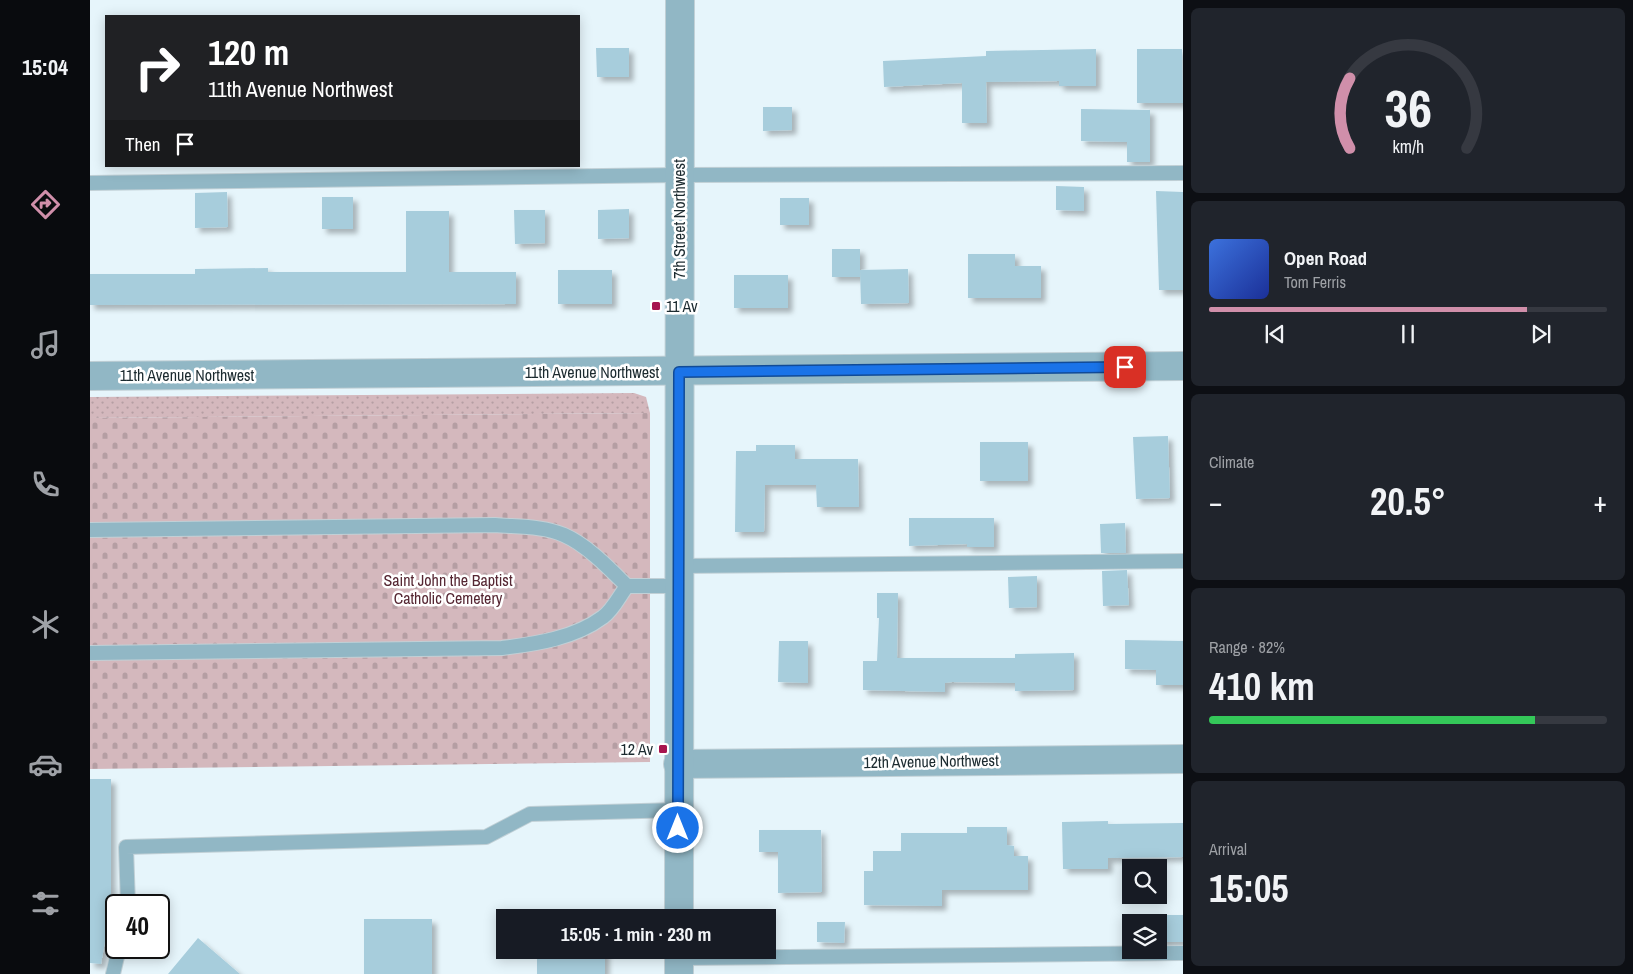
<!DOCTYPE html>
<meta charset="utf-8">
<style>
:root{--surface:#171b24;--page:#20242c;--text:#f1f3f6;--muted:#9ea1a6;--line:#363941;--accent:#d08faa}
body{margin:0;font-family:"Archivo Narrow",sans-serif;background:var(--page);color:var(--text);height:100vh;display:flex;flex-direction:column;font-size:19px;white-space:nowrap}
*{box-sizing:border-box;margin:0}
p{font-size:16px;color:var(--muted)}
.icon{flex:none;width:28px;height:28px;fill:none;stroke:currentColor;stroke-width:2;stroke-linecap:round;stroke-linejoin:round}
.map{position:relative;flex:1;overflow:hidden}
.details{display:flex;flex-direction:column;gap:8px;padding:8px;background:#0d0f14;width:450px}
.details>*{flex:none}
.guide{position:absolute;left:15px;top:15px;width:475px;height:152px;border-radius:0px;box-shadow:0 2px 12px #0003;background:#202124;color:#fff;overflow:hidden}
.buttons{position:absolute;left:1032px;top:859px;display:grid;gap:10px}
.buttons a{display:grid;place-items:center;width:45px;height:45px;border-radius:0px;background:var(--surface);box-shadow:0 2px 12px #0003;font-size:25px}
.speed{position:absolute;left:15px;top:894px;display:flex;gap:10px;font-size:25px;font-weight:700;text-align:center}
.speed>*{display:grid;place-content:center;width:65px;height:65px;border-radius:50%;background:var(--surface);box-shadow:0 2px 12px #0003;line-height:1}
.speed .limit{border:2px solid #111;border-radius:8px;background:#fff;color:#111}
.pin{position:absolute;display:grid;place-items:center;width:42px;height:42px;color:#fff;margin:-21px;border-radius:10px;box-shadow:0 2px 8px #0006}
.me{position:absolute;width:55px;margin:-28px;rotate:0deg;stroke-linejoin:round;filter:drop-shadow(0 0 4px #0008)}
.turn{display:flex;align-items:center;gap:18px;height:105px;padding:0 20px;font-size:22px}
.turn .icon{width:65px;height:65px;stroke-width:2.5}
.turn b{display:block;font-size:35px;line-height:42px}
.then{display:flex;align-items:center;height:48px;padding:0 20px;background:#0003;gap:10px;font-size:19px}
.big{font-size:38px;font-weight:700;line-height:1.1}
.details .widget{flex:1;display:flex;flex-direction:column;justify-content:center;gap:8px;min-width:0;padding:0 18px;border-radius:8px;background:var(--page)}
.details .dial{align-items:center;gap:0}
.dial svg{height:130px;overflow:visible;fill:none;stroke:var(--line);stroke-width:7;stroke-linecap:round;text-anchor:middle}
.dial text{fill:var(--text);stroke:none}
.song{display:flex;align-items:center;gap:15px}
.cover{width:60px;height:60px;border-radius:8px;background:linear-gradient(135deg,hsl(220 70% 55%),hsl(230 70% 35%))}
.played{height:5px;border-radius:2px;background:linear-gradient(90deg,var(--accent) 80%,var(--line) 80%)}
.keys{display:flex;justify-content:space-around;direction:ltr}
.heat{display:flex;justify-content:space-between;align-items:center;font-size:28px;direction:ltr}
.charge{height:8px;border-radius:4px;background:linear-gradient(90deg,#34c759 82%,var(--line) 0)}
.trip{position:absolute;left:406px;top:909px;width:280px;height:50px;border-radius:0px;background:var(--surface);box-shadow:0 2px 12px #0003;font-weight:700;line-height:50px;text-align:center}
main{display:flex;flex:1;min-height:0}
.menu{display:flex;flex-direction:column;width:90px;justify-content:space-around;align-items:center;background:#090b0e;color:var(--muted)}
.menu .icon{width:35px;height:35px}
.menu .selected{color:var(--accent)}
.menu b{font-size:22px;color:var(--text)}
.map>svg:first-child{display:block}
.grass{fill:url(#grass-dots)}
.cemetery{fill:url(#cemetery-stones)}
.building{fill:#a7cddc;filter:url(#shadow)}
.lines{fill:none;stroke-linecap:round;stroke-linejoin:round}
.service-casing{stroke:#c1d0d6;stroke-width:16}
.minor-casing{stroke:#c1d0d6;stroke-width:30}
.tertiary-casing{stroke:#c1d0d6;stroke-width:30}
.service{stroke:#91b7c5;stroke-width:14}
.minor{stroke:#91b7c5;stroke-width:28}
.tertiary{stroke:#91b7c5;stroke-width:28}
.route-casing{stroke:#114b97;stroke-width:12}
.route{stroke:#1a73e8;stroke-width:9}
.poi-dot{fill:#a7144e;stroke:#fff;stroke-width:2}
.labels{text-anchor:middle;stroke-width:5;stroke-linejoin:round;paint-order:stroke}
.street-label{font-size:16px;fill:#1b2a2f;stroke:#fff}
.poi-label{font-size:16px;fill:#1b2a2f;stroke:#fff;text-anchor:start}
.park-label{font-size:16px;fill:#552632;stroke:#fff}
</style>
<main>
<nav class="menu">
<b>15:04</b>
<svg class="icon selected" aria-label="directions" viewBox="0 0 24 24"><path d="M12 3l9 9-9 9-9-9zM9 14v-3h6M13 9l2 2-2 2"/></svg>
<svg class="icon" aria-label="music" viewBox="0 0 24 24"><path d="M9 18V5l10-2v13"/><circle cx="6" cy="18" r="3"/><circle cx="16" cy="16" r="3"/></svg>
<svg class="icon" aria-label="phone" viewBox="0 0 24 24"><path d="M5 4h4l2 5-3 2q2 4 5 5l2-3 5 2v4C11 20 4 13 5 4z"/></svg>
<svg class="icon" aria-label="climate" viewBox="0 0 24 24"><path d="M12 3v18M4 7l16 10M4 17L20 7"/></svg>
<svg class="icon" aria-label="car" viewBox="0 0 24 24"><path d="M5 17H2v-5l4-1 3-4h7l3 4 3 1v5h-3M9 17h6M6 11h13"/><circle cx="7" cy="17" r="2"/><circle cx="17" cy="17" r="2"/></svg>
<svg class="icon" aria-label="filters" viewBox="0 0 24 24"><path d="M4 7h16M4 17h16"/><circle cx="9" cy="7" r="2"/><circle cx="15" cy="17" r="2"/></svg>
</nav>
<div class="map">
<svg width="1093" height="974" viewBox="0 0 1093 974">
<defs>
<pattern id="grass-dots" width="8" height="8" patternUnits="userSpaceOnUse" patternTransform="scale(1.25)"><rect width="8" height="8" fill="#d4b8bd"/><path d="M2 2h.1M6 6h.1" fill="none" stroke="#b59ea3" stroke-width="1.8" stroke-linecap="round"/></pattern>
<pattern id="cemetery-stones" width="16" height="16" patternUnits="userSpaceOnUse" patternTransform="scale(1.25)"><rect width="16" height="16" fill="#d4b8bd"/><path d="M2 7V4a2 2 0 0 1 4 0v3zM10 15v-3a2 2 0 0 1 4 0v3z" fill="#b59ea3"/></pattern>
<filter id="shadow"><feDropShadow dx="4.5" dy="4.5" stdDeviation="2.5" flood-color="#0004"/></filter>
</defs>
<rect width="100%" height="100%" fill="#e6f5fb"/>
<path class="grass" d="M 544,393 L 556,397 L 560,413 L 0,418 L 0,397 Z"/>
<path class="cemetery" d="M 560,413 L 560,762 L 0,769 L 0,418 Z"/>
<path class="building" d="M 506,48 L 539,48 L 539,77 L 507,77 Z
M 1006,49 L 1006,86 L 969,86 L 969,81 L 896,82 L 897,123 L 872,123 L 872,83 L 794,87 L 793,61 L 896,56 L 896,51 Z
M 1047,49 L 1092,49 L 1093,103 L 1047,103 Z
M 673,107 L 702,107 L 702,130 L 673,131 Z
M 991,109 L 1060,110 L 1060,162 L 1037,162 L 1037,142 L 991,141 Z
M 966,186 L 994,187 L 994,211 L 966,210 Z
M 1066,191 L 1093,192 L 1093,290 L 1069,290 Z
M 137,192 L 138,227 L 105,228 L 105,193 Z
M 232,197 L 263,197 L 263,229 L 232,229 Z
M 690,198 L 719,198 L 719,225 L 690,225 Z
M 539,209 L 539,238 L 508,239 L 508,210 Z
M 424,210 L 455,210 L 455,243 L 425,244 Z
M 316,211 L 359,211 L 359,272 L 426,272 L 426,304 L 0,305 L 0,274 L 105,274 L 105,269 L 178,268 L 178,272 L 316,272 Z
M 742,249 L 770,249 L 770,277 L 742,277 Z
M 878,254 L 925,254 L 925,266 L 951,266 L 951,298 L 878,298 Z
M 818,269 L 819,303 L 771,304 L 770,270 Z
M 468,270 L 522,270 L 522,304 L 468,304 Z
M 644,275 L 698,275 L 698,308 L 644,308 Z
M 1078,436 L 1080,498 L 1046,499 L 1043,437 Z
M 890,442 L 938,442 L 938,481 L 890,481 Z
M 666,445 L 705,445 L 705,459 L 768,459 L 769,507 L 727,507 L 726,485 L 675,485 L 674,532 L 645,532 L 646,451 L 666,451 Z
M 819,518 L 904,518 L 904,547 L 877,547 L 877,544 L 819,546 Z
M 1035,523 L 1036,553 L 1011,553 L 1010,524 Z
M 1037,570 L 1039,605 L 1013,606 L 1012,571 Z
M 947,576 L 947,607 L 919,608 L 918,577 Z
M 787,593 L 808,593 L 807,658 L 925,658 L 925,654 L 984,653 L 984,690 L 925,691 L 925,683 L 862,682 L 855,683 L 855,692 L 773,690 L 773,661 L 787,661 L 789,618 L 787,618 Z
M 1035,640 L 1093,641 L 1093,685 L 1066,685 L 1066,670 L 1035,669 Z
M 689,641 L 718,641 L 718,683 L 688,682 Z
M 0,779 L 21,779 L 21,907 L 11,964 L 0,963 Z
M 1018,821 L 1018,824 L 1093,823 L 1093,857 L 1018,858 L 1018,869 L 973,869 L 972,822 Z
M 877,827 L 917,827 L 917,845 L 924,846 L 924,856 L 938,856 L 938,890 L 852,890 L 852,906 L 774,905 L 774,871 L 783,871 L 783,851 L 811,851 L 811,833 L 877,833 Z
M 669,830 L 731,830 L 732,892 L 688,893 L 688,852 L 669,852 Z
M 1069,915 L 1093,915 L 1093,942 L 1069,942 Z
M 274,919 L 342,919 L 342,974 L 274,974 Z
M 727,922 L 755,922 L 754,943 L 727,942 Z
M 108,938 L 150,974 L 78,974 Z
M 447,950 L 515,950 L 515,974 L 447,974 Z"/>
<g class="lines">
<g class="service-casing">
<path id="service" d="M 0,183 L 589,175 L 1093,173
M 0,530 L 405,525 C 427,527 454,526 474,535 C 497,545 520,569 537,586 L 588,586
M 588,566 L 1093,561
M 0,653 L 412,648 C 446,644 485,638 513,617 C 523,610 530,595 537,586
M 38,905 L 36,847 L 396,837 L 440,814 L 588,810
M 589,958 L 1093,953
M 23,974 L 29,948"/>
</g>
<g class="minor-casing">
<path id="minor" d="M 0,376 L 1093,366
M 588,764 L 1093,759"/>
</g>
<g class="tertiary-casing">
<path id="tertiary" d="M 589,918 L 590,0
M 589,974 L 589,950"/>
</g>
<use href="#service" class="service"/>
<use href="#minor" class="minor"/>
<use href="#tertiary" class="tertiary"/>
</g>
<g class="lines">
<g class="route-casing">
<path id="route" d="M 588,828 L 589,372 L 1035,367"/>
</g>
<use href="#route" class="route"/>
</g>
<g class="poi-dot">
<rect x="561" y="301" width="10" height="10" rx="2.5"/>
<rect x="568" y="744" width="10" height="10" rx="2.5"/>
</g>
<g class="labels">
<g class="street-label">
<text transform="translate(589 219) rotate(-90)" y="6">7th Street Northwest</text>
<text x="502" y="378">11th Avenue Northwest</text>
<text x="97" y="381">11th Avenue Northwest</text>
<text transform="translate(841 761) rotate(-1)" y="6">12th Avenue Northwest</text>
</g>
<g class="poi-label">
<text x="576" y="312">11 Av</text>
<text x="563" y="755" text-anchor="end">12 Av</text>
</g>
<g class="park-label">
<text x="358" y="586">Saint John the Baptist<tspan x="358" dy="18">Catholic Cemetery</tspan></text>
</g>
</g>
</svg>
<div class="buttons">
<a><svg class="icon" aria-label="search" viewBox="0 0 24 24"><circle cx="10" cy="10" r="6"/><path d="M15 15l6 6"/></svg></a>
<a><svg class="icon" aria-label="layers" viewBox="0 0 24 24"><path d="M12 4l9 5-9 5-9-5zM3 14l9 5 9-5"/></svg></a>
</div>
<div class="speed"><div class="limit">40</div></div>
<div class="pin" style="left:1035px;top:367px;background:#d93025"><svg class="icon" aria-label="arrive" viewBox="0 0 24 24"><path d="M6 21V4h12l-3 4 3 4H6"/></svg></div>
<svg class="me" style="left:588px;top:828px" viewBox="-20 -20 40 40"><circle r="17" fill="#1a73e8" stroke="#fff" stroke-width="3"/><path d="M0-11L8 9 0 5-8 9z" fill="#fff"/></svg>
<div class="trip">15:05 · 1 min · 230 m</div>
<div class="guide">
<div class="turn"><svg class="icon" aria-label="right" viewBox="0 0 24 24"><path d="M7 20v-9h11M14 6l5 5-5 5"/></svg><div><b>120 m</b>11th Avenue Northwest</div></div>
<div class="then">Then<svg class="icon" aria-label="arrive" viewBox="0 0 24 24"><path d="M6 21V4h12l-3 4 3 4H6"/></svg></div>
</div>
</div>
<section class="details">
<div class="widget dial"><svg viewBox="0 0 100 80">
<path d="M14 69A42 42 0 1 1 86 69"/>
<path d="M14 69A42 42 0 0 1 14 26" stroke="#d08faa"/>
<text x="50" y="56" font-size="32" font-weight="700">36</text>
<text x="50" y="72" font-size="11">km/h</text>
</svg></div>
<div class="widget">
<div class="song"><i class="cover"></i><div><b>Open Road</b><p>Tom Ferris</p></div></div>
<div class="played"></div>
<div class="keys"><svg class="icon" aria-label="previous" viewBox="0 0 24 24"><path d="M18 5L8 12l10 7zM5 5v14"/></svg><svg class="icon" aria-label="pause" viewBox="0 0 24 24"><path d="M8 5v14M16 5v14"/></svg><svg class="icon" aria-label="next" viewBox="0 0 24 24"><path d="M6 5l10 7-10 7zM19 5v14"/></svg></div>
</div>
<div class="widget"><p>Climate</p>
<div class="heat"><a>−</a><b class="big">20.5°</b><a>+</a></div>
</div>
<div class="widget"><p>Range · 82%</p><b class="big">410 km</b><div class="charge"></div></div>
<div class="widget"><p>Arrival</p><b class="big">15:05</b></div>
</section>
</main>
